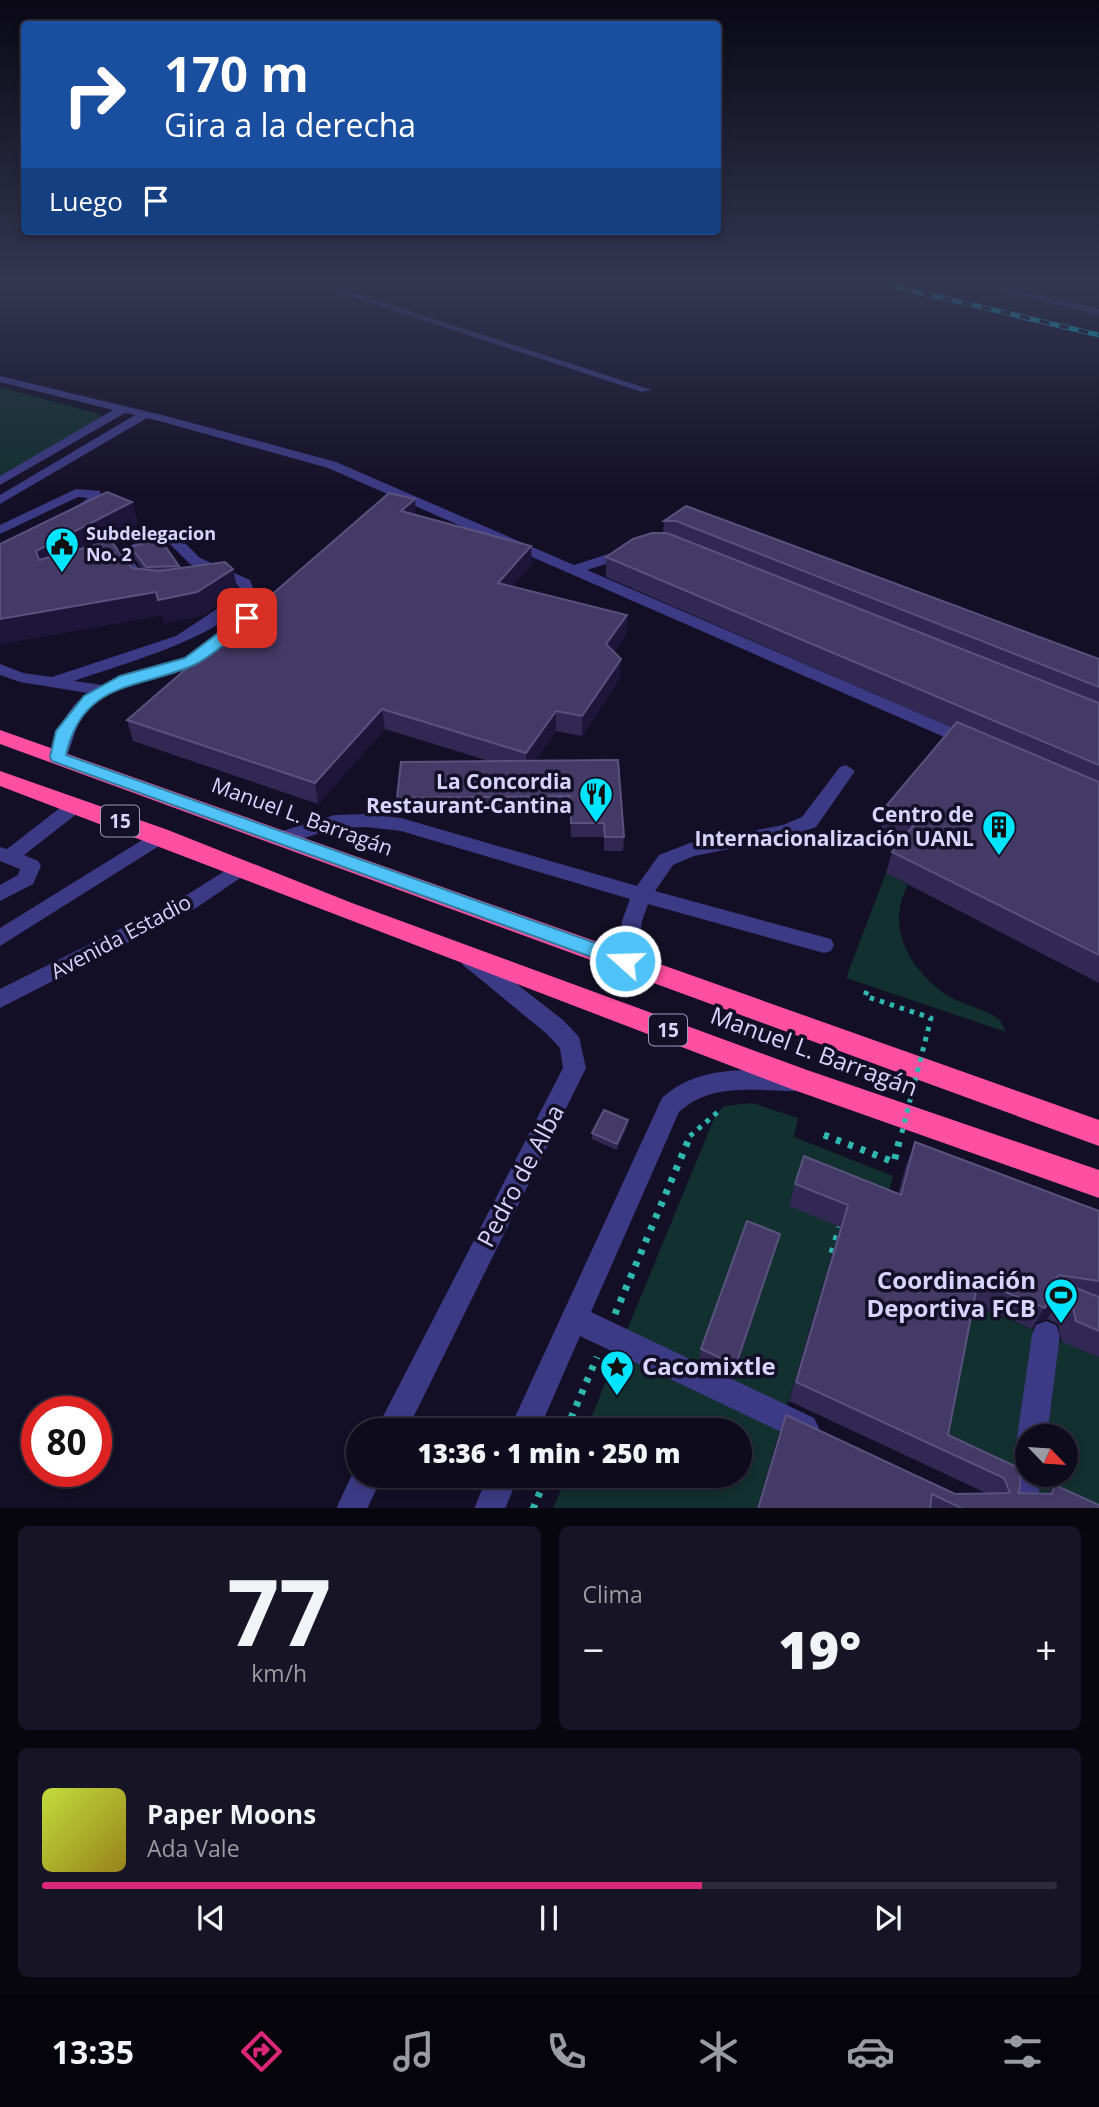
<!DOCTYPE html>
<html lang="es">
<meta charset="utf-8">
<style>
:root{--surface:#0e0b1c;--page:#171425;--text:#f1f3f6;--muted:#9b9ba3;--line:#2e2b3b;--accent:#db2777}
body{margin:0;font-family:"Open Sans",sans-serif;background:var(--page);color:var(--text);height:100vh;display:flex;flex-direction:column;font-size:26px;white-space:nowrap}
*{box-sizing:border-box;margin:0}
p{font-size:23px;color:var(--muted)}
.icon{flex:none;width:38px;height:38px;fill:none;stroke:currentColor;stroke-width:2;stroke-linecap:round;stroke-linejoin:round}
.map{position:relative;height:1508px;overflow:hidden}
.panel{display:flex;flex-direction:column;gap:18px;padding:18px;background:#08060f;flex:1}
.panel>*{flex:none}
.guide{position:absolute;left:21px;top:21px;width:700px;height:214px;border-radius:7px;box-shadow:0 4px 10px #0003,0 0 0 2px var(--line);background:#1a4fa0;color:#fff;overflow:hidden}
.needle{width:46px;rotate:115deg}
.tools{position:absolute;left:1015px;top:1424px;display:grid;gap:14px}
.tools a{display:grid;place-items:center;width:63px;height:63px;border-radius:50%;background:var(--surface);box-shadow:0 4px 10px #0003,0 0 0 2px var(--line);font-size:35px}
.speed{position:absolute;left:21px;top:1396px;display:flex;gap:14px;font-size:35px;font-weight:700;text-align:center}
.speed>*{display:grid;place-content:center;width:91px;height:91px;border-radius:50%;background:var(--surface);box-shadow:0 4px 10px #0003,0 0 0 2px var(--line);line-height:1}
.speed .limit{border:10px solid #d22;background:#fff;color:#111}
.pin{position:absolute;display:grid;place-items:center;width:60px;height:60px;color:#fff;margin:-30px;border-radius:14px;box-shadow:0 4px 10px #0006}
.me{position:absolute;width:77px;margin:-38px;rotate:290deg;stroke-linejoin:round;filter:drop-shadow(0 0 5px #0008)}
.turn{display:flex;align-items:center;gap:24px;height:147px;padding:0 28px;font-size:32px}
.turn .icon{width:91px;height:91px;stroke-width:2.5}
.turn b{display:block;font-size:49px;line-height:60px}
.then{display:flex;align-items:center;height:66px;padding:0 28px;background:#0003;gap:14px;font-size:26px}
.big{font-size:52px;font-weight:800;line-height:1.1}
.panel .widget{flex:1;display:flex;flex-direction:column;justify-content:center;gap:10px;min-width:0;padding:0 24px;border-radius:10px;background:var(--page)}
.panel .dial{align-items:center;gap:0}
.dial b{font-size:91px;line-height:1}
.song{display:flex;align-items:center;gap:21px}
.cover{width:84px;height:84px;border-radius:10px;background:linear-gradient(135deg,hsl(70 70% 55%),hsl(50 70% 35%))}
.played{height:7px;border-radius:4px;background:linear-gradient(90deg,var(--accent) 65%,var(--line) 65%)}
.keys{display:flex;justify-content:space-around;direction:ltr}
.heat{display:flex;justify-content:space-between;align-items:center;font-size:38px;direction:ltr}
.panel .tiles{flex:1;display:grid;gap:18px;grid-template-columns:1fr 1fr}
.widget:last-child{grid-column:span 2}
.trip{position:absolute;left:346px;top:1418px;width:406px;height:70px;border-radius:35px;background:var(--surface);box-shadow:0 4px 10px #0003,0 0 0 2px var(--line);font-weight:800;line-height:70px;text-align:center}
.dock{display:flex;height:112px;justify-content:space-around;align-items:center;background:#06040b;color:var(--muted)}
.dock .icon{width:49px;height:49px}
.dock .on{color:var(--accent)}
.dock b{font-size:32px;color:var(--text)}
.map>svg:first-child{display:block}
.green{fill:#12302f;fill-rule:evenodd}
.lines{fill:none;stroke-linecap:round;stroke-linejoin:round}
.path-far1{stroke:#2fb8b0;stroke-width:5;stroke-dasharray:4.5 6;stroke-linecap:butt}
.path{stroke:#2fb8b0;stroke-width:7;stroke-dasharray:5 8;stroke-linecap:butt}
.minor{fill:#3d3a85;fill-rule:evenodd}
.highway{fill:#ff4fa3;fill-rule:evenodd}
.rail-casing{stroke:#00e5ff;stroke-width:5}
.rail{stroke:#130f26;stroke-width:3.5;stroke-dasharray:10;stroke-linecap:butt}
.path-bridge-far1{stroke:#2fb8b0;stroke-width:5;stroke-dasharray:4.5 6;stroke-linecap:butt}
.path-bridge{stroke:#2fb8b0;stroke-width:7;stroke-dasharray:5 8;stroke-linecap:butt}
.wall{fill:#312854}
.shaded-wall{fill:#1d163a}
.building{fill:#433a66;stroke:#5a527e;stroke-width:2}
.route{fill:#4fc3f7;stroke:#337fa1;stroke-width:2}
.labels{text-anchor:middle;stroke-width:7;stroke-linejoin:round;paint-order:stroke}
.far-poi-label{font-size:18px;font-weight:bold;fill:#d9d4ff;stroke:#130f26;text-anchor:start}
.shield{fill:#130f26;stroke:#9e99be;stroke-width:2}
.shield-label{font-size:19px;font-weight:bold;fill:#d9d4ff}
.poi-label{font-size:21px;font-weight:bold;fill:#d9d4ff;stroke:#130f26;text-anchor:end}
.street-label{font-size:21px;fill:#d9d4ff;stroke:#130f26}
.near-street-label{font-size:24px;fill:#d9d4ff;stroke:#130f26}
.near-poi-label{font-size:24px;font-weight:bold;fill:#d9d4ff;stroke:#130f26;text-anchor:end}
</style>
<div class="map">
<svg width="1099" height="1509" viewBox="0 0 1099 1509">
<rect width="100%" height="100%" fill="#130f26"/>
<path class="green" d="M 0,387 L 99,414 L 101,417 L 0,477 Z
M 886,873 L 908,885 C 883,929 914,978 956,1000 C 970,1007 987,1010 1000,1020 L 1006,1032 L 846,978 Z
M 752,1103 L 798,1118 L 794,1137 L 893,1176 L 883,1213 L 840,1227 L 757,1508 L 553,1509 L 567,1475 L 740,1475 L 740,1430 L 586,1430 L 715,1116 L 724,1106 ZM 744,1233 L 776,1246 L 728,1392 L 693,1375 Z
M 964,1301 L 1099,1357 L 1099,1508 L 1058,1508 L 935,1452 ZM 1027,1437 L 1066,1437 L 1066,1475 L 1027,1475 Z"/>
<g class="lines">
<path class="path-far1" d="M 690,1136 L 720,1110"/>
<path class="path" d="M 832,1253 L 840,1227
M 615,1314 L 691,1134
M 566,1430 L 597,1357
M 533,1509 L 547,1475"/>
<path class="minor" d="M 313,284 L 326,284 L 652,390 L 642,392 Z
M 975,284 L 990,284 L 1099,309 L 1099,315 Z
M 0,376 L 170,417 L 336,462 L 574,565 L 624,549 L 634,549 L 634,555 L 587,570 L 977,738 L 980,742 L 971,748 L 965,746 L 328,468 L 163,422 L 147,418 L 0,504 L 0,495 L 135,415 L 125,413 L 0,485 L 0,476 L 113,410 L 0,382 Z
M 76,489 L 100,491 L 102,500 L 77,515 L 70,511 L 88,498 L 78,497 L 0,534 L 0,525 Z
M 151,535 L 179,537 L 200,558 L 250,580 L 255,593 C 224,637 125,663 74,681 L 102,685 L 181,659 L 227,629 L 237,629 L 240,632 C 200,680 127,668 87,712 C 73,726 74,745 64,761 L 52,761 L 49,757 C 57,732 66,708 88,693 L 20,682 L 0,675 L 0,664 L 23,673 L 52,677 L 176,636 L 241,593 L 238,585 L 190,564 L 170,544 L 153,543 L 129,555 L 141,573 L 134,577 L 129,576 L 114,554 Z
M 846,765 L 855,771 L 816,827 L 786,838 L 694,856 L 673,865 L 655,891 L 831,939 L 834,945 L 831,951 L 824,953 L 648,904 L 642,921 L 636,961 L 632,967 L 625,969 L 618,967 L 614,961 L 622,921 L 630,899 L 401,831 L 366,827 L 335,828 L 283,845 L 276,843 L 274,838 L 276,833 L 335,815 L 366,814 L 401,818 L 637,886 L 659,855 L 690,843 L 783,825 L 802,817 L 840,767 Z
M 76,799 L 85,805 L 83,809 L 24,855 L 38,861 L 41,866 L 33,884 L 0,901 L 0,885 L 18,875 L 20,869 L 0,861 L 0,847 L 7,849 L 69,801 Z
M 160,829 L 167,831 L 169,836 L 167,841 L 0,946 L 0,928 Z
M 239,862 L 246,864 L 249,869 L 246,874 L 196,908 L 0,1008 L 0,989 L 182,898 Z
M 470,951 L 477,953 L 563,1020 L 579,1037 L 586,1068 L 407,1430 L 376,1430 L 563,1068 L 560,1048 L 547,1034 L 463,965 L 459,959 L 463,953 Z
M 746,1070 L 797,1071 L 805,1074 L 809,1081 L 805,1088 L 797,1091 C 756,1091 711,1082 679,1112 L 591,1312 L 814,1418 L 819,1428 L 814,1438 L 804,1443 L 794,1438 L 580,1336 L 539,1430 L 509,1430 L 662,1098 C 686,1076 714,1071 746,1070 Z
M 1046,1321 L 1056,1325 L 1060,1335 L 1047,1437 L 1027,1437 L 1027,1450 L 1022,1447 L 1017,1437 L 1032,1335 L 1036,1325 Z
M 1027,1456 L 1027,1475 L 1041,1475 L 1037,1509 L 1007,1509 L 1012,1471 L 1016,1460 Z
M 357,1464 L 359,1475 L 383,1475 L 367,1509 L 336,1509 Z
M 488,1475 L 519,1475 L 505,1509 L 474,1509 Z"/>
<path class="highway" d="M 0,730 L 1099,1120 L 1099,1146 L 0,744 Z
M 0,771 L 168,830 L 352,903 L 807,1070 L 1099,1170 L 1099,1198 L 794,1090 L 0,786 Z"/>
<g class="rail-casing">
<path id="rail" d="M 884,284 L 1099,335"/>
</g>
<use href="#rail" class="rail"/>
<path class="path-bridge-far1" d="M 867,991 L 865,996 L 931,1018 L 901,1136
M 824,1135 L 827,1136"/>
<path class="path-bridge" d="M 824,1135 L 894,1162 L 901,1134"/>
</g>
<path class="wall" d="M 132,502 L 138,524 L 101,543 L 132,568 L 142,569 L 134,558 L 131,547 L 179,566 L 180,568 L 233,569 L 238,592 L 203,615 L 164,623 L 162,615 L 0,644 L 0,544 Z
M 686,506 L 1099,659 L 1099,983 L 886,873 L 892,852 L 903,838 L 881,827 L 887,805 L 953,728 L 606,577 L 606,557 L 663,533 L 664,521 Z
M 416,515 L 532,564 L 512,586 L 627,615 L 626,635 L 614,652 L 620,678 L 582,736 L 556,731 L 535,761 L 624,837 L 623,851 L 604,851 L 604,837 L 571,837 L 570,810 L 398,812 L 397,798 L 489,761 L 385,729 L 318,804 L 133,741 L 127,720 Z
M 628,1120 L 628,1126 L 617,1150 L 592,1139 L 592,1133 Z
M 915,1142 L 1099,1211 L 1099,1357 L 1062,1342 L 1058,1324 L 1047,1319 L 1036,1322 L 1032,1329 L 973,1304 L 948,1435 L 1021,1469 L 1019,1493 L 1047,1494 L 1055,1485 L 1099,1509 L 757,1509 L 786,1415 L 955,1494 L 986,1493 L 789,1401 L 840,1227 L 789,1206 L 795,1184 L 898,1194 L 906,1165 Z
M 776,1246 L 734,1376 L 699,1359 L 701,1349 Z"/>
<path class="shaded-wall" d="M 415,499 L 416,517 L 401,511 Z
M 132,502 L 138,524 L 43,574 L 36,551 Z
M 531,546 L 532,564 L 498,602 L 498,583 Z
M 233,569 L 238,592 L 203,615 L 164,623 L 162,615 L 0,644 L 0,619 Z
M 627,615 L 626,635 L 605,664 L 606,644 Z
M 621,659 L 620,678 L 582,736 L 582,716 Z
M 382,709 L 385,729 L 318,804 L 315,783 Z
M 556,711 L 556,731 L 527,773 L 526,753 Z
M 628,1120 L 628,1126 L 617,1150 L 617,1144 Z
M 780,1234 L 776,1246 L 734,1376 L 736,1365 Z
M 1060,1298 L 1047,1319 L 1036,1322 L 1048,1302 Z"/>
<path class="building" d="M 107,492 L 132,502 L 36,551 L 39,560 L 111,541 L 132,568 L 159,571 L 225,562 L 233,569 L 197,592 L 158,600 L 156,592 L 0,619 L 0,544 Z
M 389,493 L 415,499 L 401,511 L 531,546 L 498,583 L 627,615 L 606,644 L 621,659 L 582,716 L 556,711 L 526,753 L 382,709 L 315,783 L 127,720 Z
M 686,506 L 1099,659 L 1099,687 L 676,521 L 664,521 Z
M 652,533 L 667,533 L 1099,703 L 1099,765 L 606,557 L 633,539 Z
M 160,539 L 179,566 L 146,567 L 131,547 Z
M 957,722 L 1099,782 L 1099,955 L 892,852 L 918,820 L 887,805 Z
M 618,760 L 624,837 L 605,837 L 604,823 L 571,823 L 570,796 L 397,798 L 401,762 Z
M 604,1110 L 628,1120 L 617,1144 L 592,1133 Z
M 915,1142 L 1099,1211 L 1099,1281 L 1058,1275 L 1056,1280 L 1099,1297 L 1099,1331 L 1076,1321 L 1072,1303 L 1060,1298 L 1048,1302 L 1045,1308 L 978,1281 L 948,1435 L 1021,1469 L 1019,1493 L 1052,1494 L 1055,1485 L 1099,1505 L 1099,1509 L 963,1509 L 932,1494 L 930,1509 L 758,1509 L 786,1415 L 955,1494 L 1010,1493 L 1004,1478 L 796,1382 L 848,1205 L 795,1184 L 804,1156 L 901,1195 Z
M 747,1221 L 780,1234 L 736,1365 L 701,1349 Z"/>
<linearGradient id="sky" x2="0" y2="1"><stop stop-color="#0a0815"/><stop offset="0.57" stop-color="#333752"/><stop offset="1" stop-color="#333752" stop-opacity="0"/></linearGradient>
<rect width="1099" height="495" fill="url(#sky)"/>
<path class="route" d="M 242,615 L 253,618 C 242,631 209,658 194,665 C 140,689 82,680 66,755 L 632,956 L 635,961 L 632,967 L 619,967 L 52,761 L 50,757 L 56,731 L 84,696 L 120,676 L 185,658 Z"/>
<defs>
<g id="civic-pin" transform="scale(1.75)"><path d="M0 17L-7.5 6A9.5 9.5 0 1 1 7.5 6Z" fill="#00e5ff" stroke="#130f26"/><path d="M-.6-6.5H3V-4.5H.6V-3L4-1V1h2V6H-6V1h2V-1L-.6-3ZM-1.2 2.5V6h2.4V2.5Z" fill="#111"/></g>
<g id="restaurant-pin" transform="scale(1.75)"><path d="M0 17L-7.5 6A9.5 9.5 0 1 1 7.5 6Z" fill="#00e5ff" stroke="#130f26"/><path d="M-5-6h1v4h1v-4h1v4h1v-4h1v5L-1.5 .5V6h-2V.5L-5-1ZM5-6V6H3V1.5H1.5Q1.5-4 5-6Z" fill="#111"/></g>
<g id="building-pin" transform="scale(1.75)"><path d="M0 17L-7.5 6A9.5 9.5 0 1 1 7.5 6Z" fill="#00e5ff" stroke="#130f26"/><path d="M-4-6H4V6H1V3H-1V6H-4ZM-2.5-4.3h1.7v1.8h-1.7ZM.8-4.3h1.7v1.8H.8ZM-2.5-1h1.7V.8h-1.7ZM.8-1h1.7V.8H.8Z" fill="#111"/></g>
<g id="stadium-pin" transform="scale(1.75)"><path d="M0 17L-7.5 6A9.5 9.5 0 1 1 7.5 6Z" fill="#00e5ff" stroke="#130f26"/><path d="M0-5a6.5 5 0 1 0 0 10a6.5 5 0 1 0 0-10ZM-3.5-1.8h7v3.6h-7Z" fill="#111"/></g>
<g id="sight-pin" transform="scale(1.75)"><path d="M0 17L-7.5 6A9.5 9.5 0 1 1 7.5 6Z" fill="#00e5ff" stroke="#130f26"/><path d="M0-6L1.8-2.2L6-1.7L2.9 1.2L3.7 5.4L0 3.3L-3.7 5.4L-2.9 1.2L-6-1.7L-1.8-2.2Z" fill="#111"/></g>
</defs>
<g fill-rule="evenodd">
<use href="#civic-pin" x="62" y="544"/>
<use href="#restaurant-pin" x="596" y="794"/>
<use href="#building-pin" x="999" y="827"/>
<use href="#stadium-pin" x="1061" y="1295"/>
<use href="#sight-pin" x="617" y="1367"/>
</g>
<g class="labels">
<g class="far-poi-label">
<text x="86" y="540">Subdelegacion<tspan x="86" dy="21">No. 2</tspan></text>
</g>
<g class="shield">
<rect x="101" y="805.5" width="38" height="31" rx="5"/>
<rect x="649" y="1014.5" width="38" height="31" rx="5"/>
</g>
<g class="shield-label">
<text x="120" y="828">15</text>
<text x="668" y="1037">15</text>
</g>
<g class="poi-label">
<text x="572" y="789">La Concordia<tspan x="572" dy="24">Restaurant-Cantina</tspan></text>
<text x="974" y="822">Centro de<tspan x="974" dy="24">Internacionalización UANL</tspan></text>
</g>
<g class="street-label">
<text transform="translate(302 817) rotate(20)" y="7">Manuel L. Barragán</text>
<text transform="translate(121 937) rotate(-28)" y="7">Avenida Estadio</text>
</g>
<g class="near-street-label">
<text transform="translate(814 1052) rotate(20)" y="8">Manuel L. Barragán</text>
<text transform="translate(521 1176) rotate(-62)" y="8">Pedro de Alba</text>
</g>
<g class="near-poi-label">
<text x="1036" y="1289">Coordinación<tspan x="1036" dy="28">Deportiva FCB</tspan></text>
<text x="642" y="1375" text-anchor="start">Cacomixtle</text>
</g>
</g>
</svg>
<div class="tools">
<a><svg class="needle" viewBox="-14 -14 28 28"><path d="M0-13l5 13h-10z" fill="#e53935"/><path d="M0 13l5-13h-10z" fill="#9b9ba3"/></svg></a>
</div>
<div class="speed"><div class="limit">80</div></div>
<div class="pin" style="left:247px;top:618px;background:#d93025"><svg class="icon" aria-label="arrive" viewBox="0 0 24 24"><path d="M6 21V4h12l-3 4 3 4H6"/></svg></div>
<svg class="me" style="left:625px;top:961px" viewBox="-20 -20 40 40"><circle r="17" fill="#4fc3f7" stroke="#fff" stroke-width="3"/><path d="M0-11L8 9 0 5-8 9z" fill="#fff"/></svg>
<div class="trip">13:36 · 1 min · 250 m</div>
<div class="guide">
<div class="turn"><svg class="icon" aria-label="right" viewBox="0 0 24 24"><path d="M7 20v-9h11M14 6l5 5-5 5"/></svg><div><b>170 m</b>Gira a la derecha</div></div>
<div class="then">Luego<svg class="icon" aria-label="arrive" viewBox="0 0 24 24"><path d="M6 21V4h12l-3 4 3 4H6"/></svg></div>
</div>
</div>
<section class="panel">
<div class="tiles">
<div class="widget dial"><b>77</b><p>km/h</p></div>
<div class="widget"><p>Clima</p>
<div class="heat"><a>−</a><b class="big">19°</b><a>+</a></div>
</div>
<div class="widget">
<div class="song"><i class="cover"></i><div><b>Paper Moons</b><p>Ada Vale</p></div></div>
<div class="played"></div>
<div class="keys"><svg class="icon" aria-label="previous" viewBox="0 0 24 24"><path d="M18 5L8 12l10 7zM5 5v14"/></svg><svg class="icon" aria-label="pause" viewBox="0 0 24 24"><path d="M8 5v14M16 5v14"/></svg><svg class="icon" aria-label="next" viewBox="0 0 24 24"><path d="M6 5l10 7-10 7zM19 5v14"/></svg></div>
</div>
</div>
</section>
<nav class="dock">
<b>13:35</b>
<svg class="icon on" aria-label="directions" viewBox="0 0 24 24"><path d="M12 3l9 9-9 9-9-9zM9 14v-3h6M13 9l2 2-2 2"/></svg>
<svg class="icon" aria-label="music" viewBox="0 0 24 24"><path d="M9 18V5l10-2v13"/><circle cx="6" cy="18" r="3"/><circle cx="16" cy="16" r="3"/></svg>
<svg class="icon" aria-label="phone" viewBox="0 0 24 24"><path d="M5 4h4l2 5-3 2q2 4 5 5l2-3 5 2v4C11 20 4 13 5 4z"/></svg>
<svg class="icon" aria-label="climate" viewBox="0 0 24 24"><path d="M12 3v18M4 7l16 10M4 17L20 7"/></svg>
<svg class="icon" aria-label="car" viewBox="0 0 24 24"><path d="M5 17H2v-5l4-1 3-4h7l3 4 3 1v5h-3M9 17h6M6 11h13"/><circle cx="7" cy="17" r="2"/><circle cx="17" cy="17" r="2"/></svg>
<svg class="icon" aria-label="filters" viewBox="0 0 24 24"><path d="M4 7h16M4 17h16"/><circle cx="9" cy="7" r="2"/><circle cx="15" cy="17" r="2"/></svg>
</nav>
